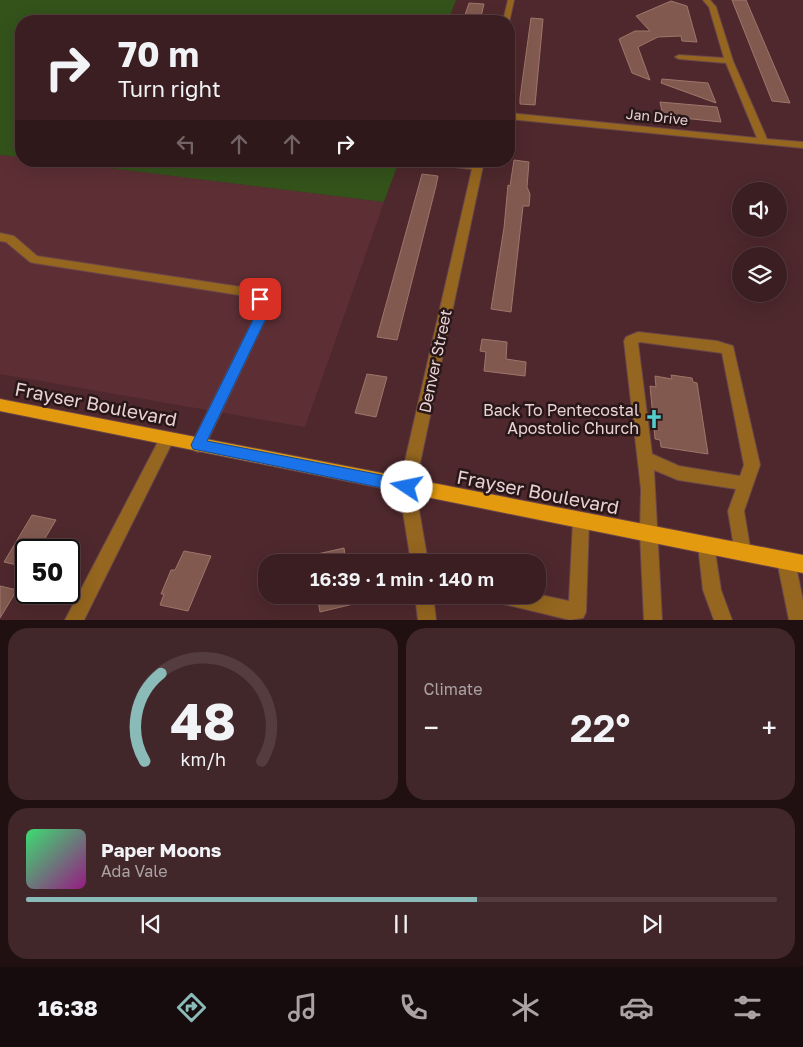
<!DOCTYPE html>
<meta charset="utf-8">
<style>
:root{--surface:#3a1e21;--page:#41272a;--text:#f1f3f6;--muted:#aba2a5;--line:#543c3f;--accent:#8bbbb9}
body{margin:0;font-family:"Golos Text",sans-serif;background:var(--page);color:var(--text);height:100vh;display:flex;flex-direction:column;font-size:19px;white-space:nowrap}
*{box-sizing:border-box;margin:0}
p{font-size:16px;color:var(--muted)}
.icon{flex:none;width:28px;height:28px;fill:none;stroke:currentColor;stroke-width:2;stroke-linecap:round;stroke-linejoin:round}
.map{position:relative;height:620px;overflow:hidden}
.details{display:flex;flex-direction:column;gap:8px;padding:8px;background:#201012;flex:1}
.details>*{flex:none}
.top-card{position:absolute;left:15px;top:15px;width:500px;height:152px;border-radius:20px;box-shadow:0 5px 20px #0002,0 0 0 1px var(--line);background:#3a1e21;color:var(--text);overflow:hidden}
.buttons{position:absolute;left:732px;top:182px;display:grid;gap:10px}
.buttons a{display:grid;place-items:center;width:55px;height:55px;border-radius:50%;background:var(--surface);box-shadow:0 5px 20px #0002,0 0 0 1px var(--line);font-size:25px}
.speed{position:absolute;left:15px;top:539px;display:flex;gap:10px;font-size:25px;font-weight:700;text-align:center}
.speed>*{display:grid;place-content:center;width:65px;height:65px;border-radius:50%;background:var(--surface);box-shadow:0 5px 20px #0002,0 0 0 1px var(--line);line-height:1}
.speed .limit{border:2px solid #111;border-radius:8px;background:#fff;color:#111}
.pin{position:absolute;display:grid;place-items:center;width:42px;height:42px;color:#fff;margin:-21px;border-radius:10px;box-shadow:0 2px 8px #0006}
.me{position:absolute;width:55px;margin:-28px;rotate:281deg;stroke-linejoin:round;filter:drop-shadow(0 0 4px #0008)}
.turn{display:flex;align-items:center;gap:18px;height:105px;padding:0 20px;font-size:22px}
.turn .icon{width:65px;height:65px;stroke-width:2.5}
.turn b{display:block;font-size:35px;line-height:42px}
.lanes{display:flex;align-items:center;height:48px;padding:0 20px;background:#0003;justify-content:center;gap:25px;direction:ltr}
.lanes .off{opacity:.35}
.big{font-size:38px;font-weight:600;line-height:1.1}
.details .card{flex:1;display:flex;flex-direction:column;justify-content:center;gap:8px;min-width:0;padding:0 18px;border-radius:20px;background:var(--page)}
.details .dial{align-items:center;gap:0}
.dial svg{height:130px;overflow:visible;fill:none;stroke:var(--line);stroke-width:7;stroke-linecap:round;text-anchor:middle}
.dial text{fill:var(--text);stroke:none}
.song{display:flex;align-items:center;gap:15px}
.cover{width:60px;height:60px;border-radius:8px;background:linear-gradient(135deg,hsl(140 70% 55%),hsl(310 70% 35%))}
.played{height:5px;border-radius:2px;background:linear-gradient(90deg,var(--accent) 60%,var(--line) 60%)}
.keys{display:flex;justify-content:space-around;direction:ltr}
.heat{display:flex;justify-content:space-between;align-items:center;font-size:28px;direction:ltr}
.details .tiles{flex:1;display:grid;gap:8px;grid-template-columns:1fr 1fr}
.card:last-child{grid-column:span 2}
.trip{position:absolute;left:258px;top:554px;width:288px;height:50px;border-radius:20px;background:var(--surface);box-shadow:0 5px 20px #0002,0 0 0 1px var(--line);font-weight:600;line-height:50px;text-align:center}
.tabs{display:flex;height:80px;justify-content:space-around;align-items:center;background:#170c0d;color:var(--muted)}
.tabs .icon{width:35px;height:35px}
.tabs .selected{color:var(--accent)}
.tabs b{font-size:22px;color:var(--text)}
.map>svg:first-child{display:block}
.built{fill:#5d2f35}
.green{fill:#34531b}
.building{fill:#81594f;stroke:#a0766b}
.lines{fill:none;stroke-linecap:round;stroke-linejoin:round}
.minor-casing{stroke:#6a464a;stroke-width:2}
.major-casing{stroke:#6a464a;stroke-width:2}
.minor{fill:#94661f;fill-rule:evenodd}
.major{fill:#e49a0e;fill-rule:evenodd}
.route{fill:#1a73e8;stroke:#114b97}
.labels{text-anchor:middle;stroke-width:5;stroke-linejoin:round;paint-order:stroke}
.far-street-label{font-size:14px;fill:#ead1d3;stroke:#281718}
.street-label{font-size:16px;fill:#ead1d3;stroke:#281718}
.poi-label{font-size:16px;fill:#ead1d3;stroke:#281718;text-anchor:end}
.near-street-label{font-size:19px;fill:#ead1d3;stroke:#281718}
</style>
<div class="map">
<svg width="803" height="620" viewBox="0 0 803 620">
<rect width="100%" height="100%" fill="#4e282c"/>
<path class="built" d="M 0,155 L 21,157 L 21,161 L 53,161 L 384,202 L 305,427 L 0,374 Z"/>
<path class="green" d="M 0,0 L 456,0 L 448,21 L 21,21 L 21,157 L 0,155 Z
M 53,161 L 399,161 L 384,202 Z"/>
<path class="building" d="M 732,0 L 746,0 L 790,103 L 772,101 Z
M 671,1 L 687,6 L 697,42 L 682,41 L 681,36 L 658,37 L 638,47 L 650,80 L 632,73 L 619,39 L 635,31 L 650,31 L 636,16 Z
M 469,3 L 484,4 L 480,21 L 463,21 Z
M 531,18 L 543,19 L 535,105 L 520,104 L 520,98 Z
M 662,79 L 708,83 L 716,103 L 661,83 Z
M 660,102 L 717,107 L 721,122 L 663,116 Z
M 514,160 L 529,162 L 527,187 L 530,194 L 529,206 L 523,206 L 511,312 L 491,309 L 504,228 L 508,185 L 510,186 Z
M 422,174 L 438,176 L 436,186 L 397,340 L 377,337 Z
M 482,339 L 507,342 L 506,359 L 526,362 L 525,376 L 484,371 L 486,352 L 480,351 Z
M 367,374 L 387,377 L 376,417 L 355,413 Z
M 671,375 L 692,378 L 693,382 L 697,383 L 708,454 L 661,447 L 660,440 L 655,439 L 650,386 L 656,387 L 655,376 L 672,379 Z
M 32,515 L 56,520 L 38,550 L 26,550 L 26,567 L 4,562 Z
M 344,548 L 346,562 L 305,562 L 304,557 Z
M 184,551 L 211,556 L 188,611 L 160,605 L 164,594 L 161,594 L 171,570 L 175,570 Z
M 0,586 L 17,590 L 0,618 Z
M 317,595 L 369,595 L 370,600 L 320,612 Z"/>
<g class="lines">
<g class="minor-casing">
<path id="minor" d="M 508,0 L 514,0 L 509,23 L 503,21 Z
M 703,0 L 710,0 L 716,7 L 733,61 L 767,139 L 803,142 L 803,148 L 509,119 L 509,113 L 757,138 L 726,63 L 679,59 L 675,57 L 679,55 L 724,58 L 709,7 Z
M 420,161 L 474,164 L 474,161 L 484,161 L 415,487 L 428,562 L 411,562 L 399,487 L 472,169 L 425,164 Z
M 0,233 L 14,236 L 37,256 L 248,288 L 264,296 L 268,314 L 203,450 L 198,452 L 193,450 L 191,445 L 256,314 L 254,301 L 245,296 L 34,263 L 30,262 L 6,242 L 0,241 Z
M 638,332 L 717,341 L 733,346 L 760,465 L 744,511 L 751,553 L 749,559 L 743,561 L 737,559 L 735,553 L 728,511 L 736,489 L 678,480 L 654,470 L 662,620 L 644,620 L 640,534 L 641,489 L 624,341 L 626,337 ZM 640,342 L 722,353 L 744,465 L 740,476 L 679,466 L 652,454 L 638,343 Z
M 167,433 L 172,434 L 174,439 L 84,620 L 65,620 L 162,434 Z
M 581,513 L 587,515 L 589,521 L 586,612 L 583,618 L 570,620 L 491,601 L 488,595 L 536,594 L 569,601 L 573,521 L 575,515 Z
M 706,537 L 712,539 L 714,545 L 721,590 L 732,620 L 714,620 L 703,590 L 698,545 L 700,539 Z
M 786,553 L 792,555 L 795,561 L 803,601 L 803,620 L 789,620 L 777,561 L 780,555 Z
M 415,595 L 433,595 L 436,620 L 418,620 Z"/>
</g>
<g class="major-casing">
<path id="major" d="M 0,399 L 803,555 L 803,573 L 0,411 Z"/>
</g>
<use href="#minor" class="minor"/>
<use href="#major" class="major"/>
</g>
<path class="route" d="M 260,295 L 266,299 L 268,314 L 207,441 L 407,480 L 412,482 L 414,487 L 412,491 L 407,493 L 193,449 L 191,445 L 256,314 L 255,299 Z"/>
<defs>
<g id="church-bare" transform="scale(1.5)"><path d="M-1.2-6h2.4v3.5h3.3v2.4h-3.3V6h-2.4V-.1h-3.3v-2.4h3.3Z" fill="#53cdcb" stroke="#281718" stroke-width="2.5" paint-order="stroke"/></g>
</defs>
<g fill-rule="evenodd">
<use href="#church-bare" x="654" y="419"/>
</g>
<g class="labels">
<g class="far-street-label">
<text transform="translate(657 117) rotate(6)" y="5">Jan Drive</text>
</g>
<g class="street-label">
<text transform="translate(435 361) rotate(-78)" y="6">Denver Street</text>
</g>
<g class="poi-label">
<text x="639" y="416">Back To Pentecostal<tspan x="639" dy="18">Apostolic Church</tspan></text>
</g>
<g class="near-street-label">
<text transform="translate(96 404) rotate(11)" y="7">Frayser Boulevard</text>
<text transform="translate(538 492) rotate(11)" y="7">Frayser Boulevard</text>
</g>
</g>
</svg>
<div class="buttons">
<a><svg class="icon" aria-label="sound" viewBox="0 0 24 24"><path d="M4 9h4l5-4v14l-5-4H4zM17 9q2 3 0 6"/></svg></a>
<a><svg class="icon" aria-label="layers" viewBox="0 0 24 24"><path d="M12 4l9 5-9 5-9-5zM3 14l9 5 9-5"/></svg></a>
</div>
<div class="speed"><div class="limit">50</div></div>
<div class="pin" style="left:260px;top:299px;background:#d93025"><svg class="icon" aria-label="arrive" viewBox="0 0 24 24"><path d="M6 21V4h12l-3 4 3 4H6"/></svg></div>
<svg class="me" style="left:407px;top:487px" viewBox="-20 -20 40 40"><circle r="19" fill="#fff"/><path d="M0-13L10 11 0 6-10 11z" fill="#1a73e8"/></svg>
<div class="trip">16:39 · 1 min · 140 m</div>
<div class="top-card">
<div class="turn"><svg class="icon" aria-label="right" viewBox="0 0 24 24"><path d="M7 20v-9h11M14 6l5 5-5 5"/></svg><div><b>70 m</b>Turn right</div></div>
<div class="lanes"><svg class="icon off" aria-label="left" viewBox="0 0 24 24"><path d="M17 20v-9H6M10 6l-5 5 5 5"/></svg><svg class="icon off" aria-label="ahead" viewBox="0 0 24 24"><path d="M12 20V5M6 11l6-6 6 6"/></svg><svg class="icon off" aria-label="ahead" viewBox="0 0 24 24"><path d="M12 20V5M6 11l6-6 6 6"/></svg><svg class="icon" aria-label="right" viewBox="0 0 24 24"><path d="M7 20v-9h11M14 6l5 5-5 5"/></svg></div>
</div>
</div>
<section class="details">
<div class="tiles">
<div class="card dial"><svg viewBox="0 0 100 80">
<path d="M14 69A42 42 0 1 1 86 69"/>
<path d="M14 69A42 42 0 0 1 24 15" stroke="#8bbbb9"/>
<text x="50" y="56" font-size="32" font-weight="700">48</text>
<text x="50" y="72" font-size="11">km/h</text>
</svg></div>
<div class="card"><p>Climate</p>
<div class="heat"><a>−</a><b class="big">22°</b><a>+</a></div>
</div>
<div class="card">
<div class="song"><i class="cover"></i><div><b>Paper Moons</b><p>Ada Vale</p></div></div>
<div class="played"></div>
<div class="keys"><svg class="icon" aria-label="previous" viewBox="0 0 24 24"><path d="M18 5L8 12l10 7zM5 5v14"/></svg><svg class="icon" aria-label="pause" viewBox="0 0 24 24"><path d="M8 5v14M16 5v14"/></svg><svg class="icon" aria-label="next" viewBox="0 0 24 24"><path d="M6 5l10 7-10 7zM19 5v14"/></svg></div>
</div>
</div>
</section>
<nav class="tabs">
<b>16:38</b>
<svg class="icon selected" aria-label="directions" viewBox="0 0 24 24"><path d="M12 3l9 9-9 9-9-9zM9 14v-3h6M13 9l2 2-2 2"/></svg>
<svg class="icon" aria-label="music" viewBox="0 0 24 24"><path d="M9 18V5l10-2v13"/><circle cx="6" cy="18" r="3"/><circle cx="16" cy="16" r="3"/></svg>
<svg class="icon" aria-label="phone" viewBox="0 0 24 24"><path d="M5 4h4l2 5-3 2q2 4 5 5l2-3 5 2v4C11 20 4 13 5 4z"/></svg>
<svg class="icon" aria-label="climate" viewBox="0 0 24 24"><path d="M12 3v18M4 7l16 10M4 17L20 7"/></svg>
<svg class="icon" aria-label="car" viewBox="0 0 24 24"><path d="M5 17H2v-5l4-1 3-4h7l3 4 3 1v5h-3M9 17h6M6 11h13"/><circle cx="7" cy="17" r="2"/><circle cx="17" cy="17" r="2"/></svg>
<svg class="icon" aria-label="filters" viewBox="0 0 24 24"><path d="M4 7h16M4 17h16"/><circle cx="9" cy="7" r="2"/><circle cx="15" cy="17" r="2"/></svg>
</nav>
